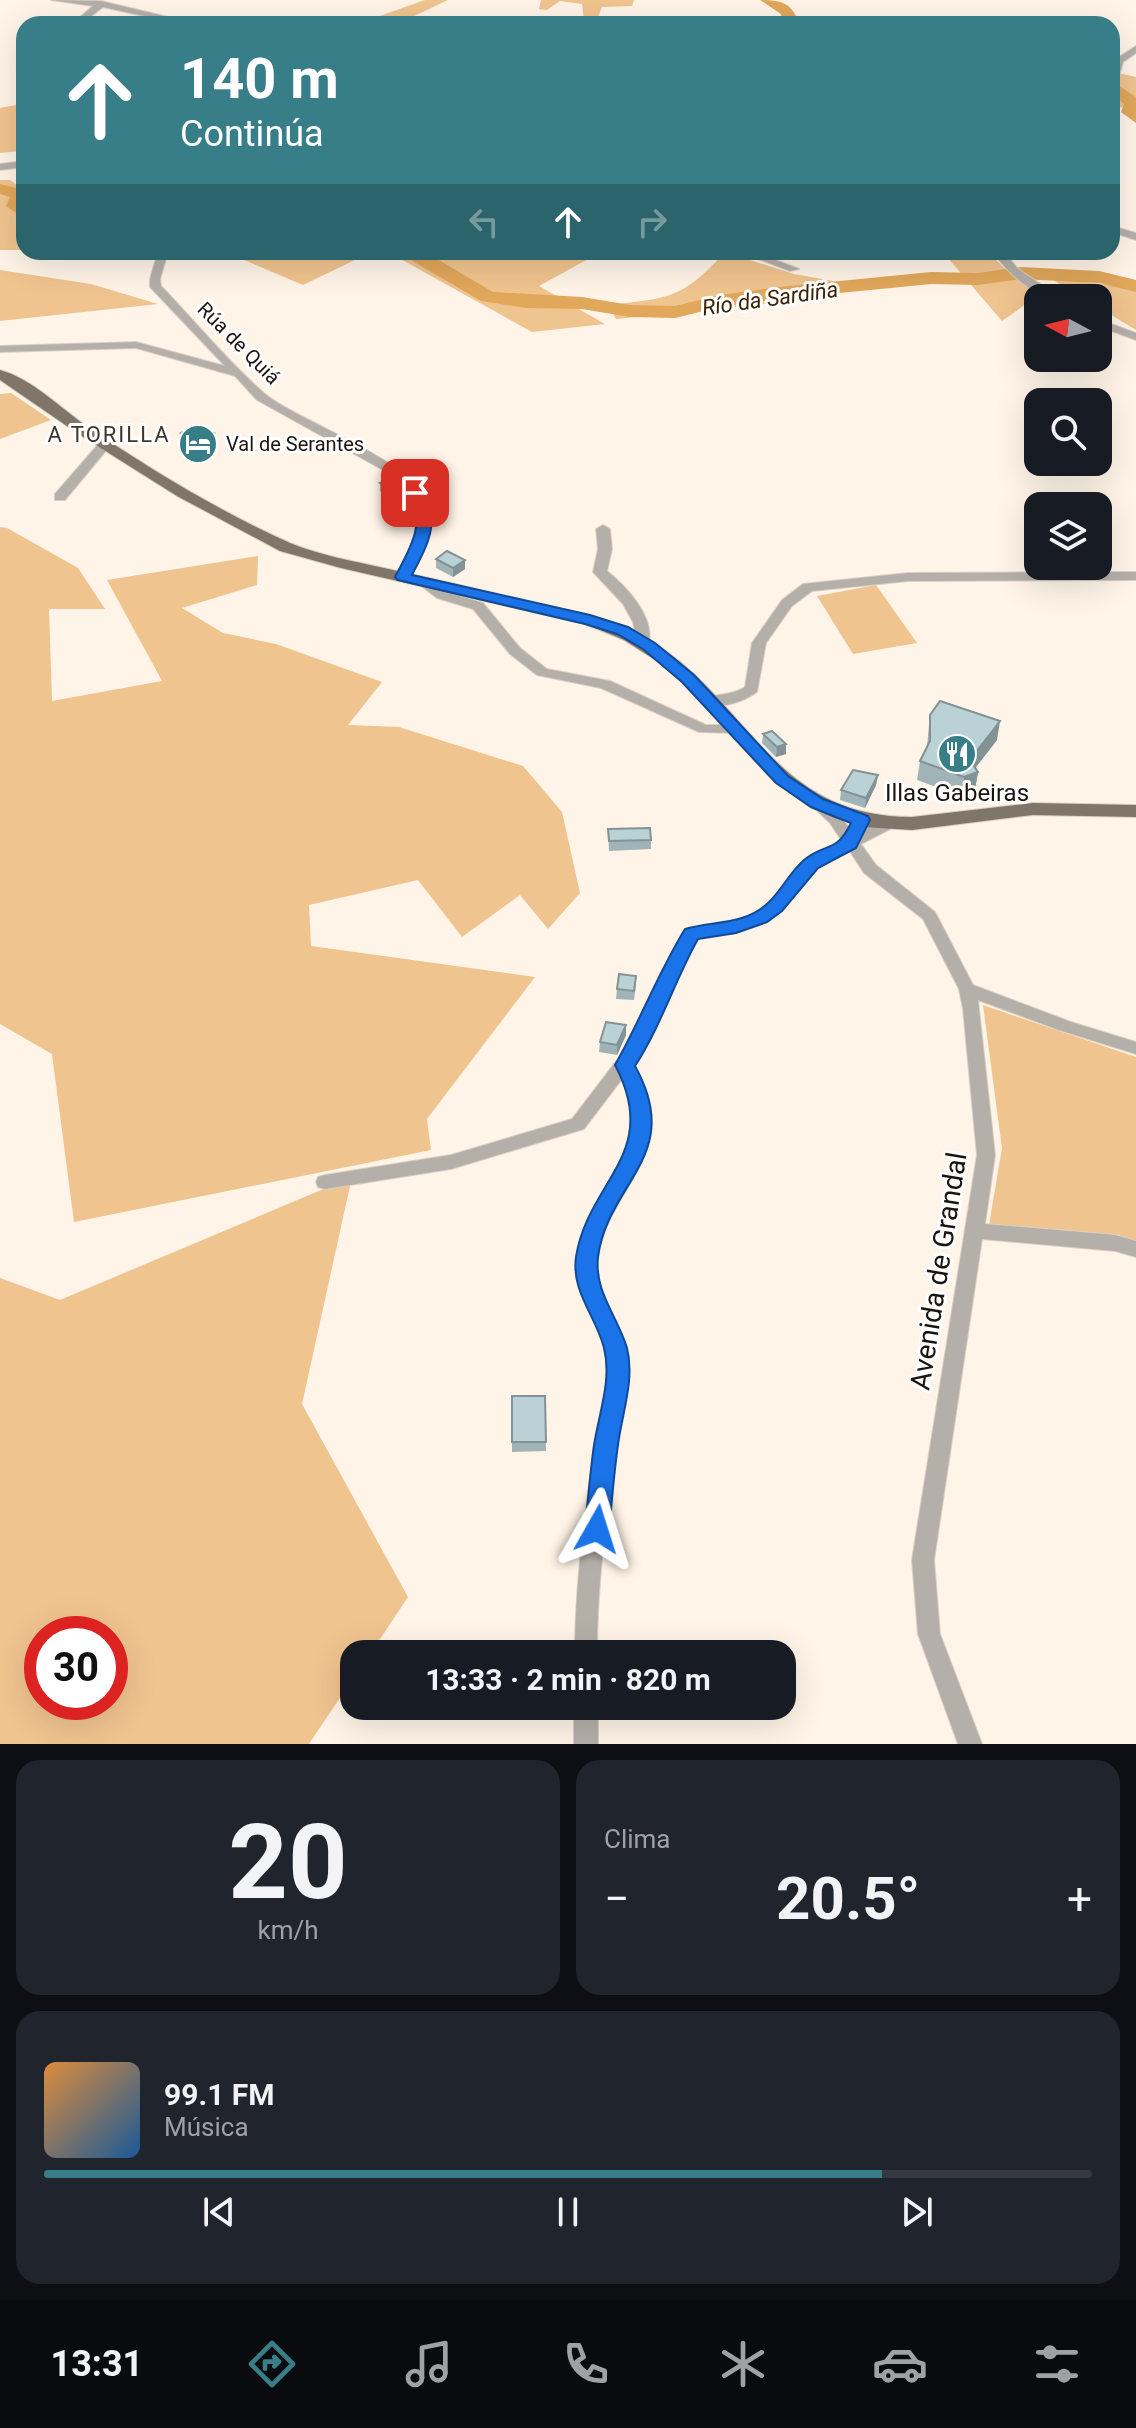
<!DOCTYPE html>
<html lang="es">
<meta charset="utf-8">
<style>
:root{--surface:#171b24;--page:#20242c;--text:#f1f3f6;--muted:#9ea1a6;--line:#363941;--accent:#377e88}
body{margin:0;font-family:Roboto,sans-serif;background:var(--page);color:var(--text);height:100vh;display:flex;flex-direction:column;font-size:30px;white-space:nowrap}
*{box-sizing:border-box;margin:0}
p{font-size:26px;color:var(--muted)}
.icon{flex:none;width:44px;height:44px;fill:none;stroke:currentColor;stroke-width:2;stroke-linecap:round;stroke-linejoin:round}
.map{position:relative;height:1744px;overflow:hidden}
.drawer{display:flex;flex-direction:column;gap:16px;padding:16px;background:#0d0f14;flex:1}
.drawer>*{flex:none}
.guide{position:absolute;left:16px;top:16px;width:1104px;height:244px;border-radius:24px;box-shadow:0 8px 32px #0002;background:#377e88;color:#fff;overflow:hidden}
.needle{width:52px;rotate:277deg}
.tools{position:absolute;left:1024px;top:284px;display:grid;gap:16px}
.tools a{display:grid;place-items:center;width:88px;height:88px;border-radius:16px;background:var(--surface);box-shadow:0 8px 32px #0002;font-size:40px}
.speed{position:absolute;left:24px;top:1616px;display:flex;gap:16px;font-size:40px;font-weight:700;text-align:center}
.speed>*{display:grid;place-content:center;width:104px;height:104px;border-radius:50%;background:var(--surface);box-shadow:0 8px 32px #0002;line-height:1}
.speed .limit{border:12px solid #d22;background:#fff;color:#111}
.pin{position:absolute;display:grid;place-items:center;width:68px;height:68px;color:#fff;margin:-34px;border-radius:16px;box-shadow:0 4px 12px #0006}
.me{position:absolute;width:88px;margin:-44px;rotate:6deg;stroke-linejoin:round;filter:drop-shadow(0 0 6px #0008)}
.turn{display:flex;align-items:center;gap:28px;height:168px;padding:0 32px;font-size:36px}
.turn .icon{width:104px;height:104px;stroke-width:2.5}
.turn b{display:block;font-size:56px;line-height:68px}
.lanes{display:flex;align-items:center;height:76px;padding:0 32px;background:#0003;justify-content:center;gap:40px;direction:ltr}
.lanes .off{opacity:.35}
.big{font-size:60px;font-weight:700;line-height:1.1}
.drawer .tile{flex:1;display:flex;flex-direction:column;justify-content:center;gap:12px;min-width:0;padding:0 28px;border-radius:24px;background:var(--page)}
.drawer .dial{align-items:center;gap:0}
.dial b{font-size:104px;line-height:1}
.song{display:flex;align-items:center;gap:24px}
.cover{width:96px;height:96px;border-radius:12px;background:linear-gradient(135deg,hsl(30 70% 55%),hsl(210 70% 35%))}
.played{height:8px;border-radius:4px;background:linear-gradient(90deg,var(--accent) 80%,var(--line) 80%)}
.keys{display:flex;justify-content:space-around;direction:ltr}
.heat{display:flex;justify-content:space-between;align-items:center;font-size:44px;direction:ltr}
.drawer .tiles{flex:1;display:grid;gap:16px;grid-template-columns:1fr 1fr}
.tile:last-child{grid-column:span 2}
.trip{position:absolute;left:340px;top:1640px;width:456px;height:80px;border-radius:24px;background:var(--surface);box-shadow:0 8px 32px #0002;font-weight:700;line-height:80px;text-align:center}
.dock{display:flex;height:128px;justify-content:space-around;align-items:center;background:#090b0e;color:var(--muted)}
.dock .icon{width:56px;height:56px}
.dock .active{color:var(--accent)}
.dock b{font-size:36px;color:var(--text)}
.map>svg:first-child{display:block}
.green{fill:#f0c48f;fill-rule:evenodd}
.lines{fill:none;stroke-linecap:round;stroke-linejoin:round}
.river{fill:#e1a75b;fill-rule:evenodd}
.minor-casing{stroke:#dad0c4;stroke-width:2}
.major-casing{stroke:#dad0c4;stroke-width:2}
.minor{fill:#b5afa9;fill-rule:evenodd}
.major{fill:#7f7569;fill-rule:evenodd}
.wall{fill:#a0b4b7}
.shaded-wall{fill:#829295}
.building{fill:#bad1d5;stroke:#829295;stroke-width:2}
.route{fill:#1a73e8;stroke:#114b97;stroke-width:2}
.labels{text-anchor:middle;stroke-width:6;stroke-linejoin:round;paint-order:stroke}
.far-street-label{font-size:20px;fill:#19140f;stroke:#fff}
.far-poi-label{font-size:20px;fill:#19140f;stroke:#fff;text-anchor:start}
.far-water-label{font-size:22px;font-style:italic;fill:#3b2402;stroke:#fff}
.far-neighbourhood-label{font-size:22px;letter-spacing:2px;fill:#403629;stroke:#fff}
.poi-label{font-size:24px;fill:#19140f;stroke:#fff}
.near-street-label{font-size:28px;fill:#19140f;stroke:#fff}
</style>
<div class="map">
<svg width="1136" height="1744" viewBox="0 0 1136 1744">
<rect width="100%" height="100%" fill="#fff4e7"/>
<path class="green" d="M 425,0 L 448,0 L 412,17 L 407,24 L 357,24 Z
M 541,0 L 634,0 L 632,6 L 602,7 L 596,22 L 584,21 L 582,4 L 560,1 L 547,10 L 539,9 Z
M 1112,64 L 1118,73 L 1136,77 L 1136,108 L 1112,107 Z
M 16,105 L 20,119 L 24,119 L 21,151 L 0,153 L 0,108 Z
M 0,180 L 10,180 L 24,190 L 24,250 L 0,250 Z
M 225,252 L 345,252 L 359,258 L 303,285 Z
M 388,252 L 601,252 L 539,286 L 605,324 L 532,332 Z
M 725,252 L 794,274 L 867,287 L 795,301 L 616,319 L 608,305 C 670,298 682,299 725,252 Z
M 958,252 L 989,252 L 1004,268 L 1040,294 L 1002,321 L 947,257 Z
M 0,270 L 91,284 L 158,304 L 0,321 Z
M 1050,278 L 1136,288 L 1136,330 L 1098,307 L 1098,298 L 1083,298 Z
M 11,393 L 51,420 L 0,439 L 0,394 Z
M 0,527 L 7,528 L 78,568 L 105,609 L 49,609 L 52,701 L 162,681 L 107,580 L 258,556 L 257,585 L 182,608 L 223,633 L 276,644 L 382,682 L 348,725 L 399,727 L 523,766 L 562,812 L 580,893 L 548,929 L 520,895 L 462,937 L 418,880 L 309,905 L 311,946 L 535,977 L 427,1119 L 431,1150 L 74,1222 L 52,1054 L 0,1024 Z
M 876,585 L 917,643 L 853,654 L 817,596 Z
M 983,1005 L 1136,1057 L 1136,1242 L 989,1225 L 1002,1148 Z
M 352,1177 L 302,1404 L 408,1597 L 370,1654 L 354,1654 L 354,1677 L 309,1744 L 0,1744 L 0,1278 L 60,1300 ZM 42,1634 L 110,1634 L 110,1702 L 42,1702 Z"/>
<g class="lines">
<path class="river" d="M 760,0 C 781,0 793,3 799,24 L 783,24 L 781,14 Z
M 1112,81 L 1136,97 L 1136,123 L 1121,112 L 1124,104 L 1112,94 Z
M 0,184 L 24,190 L 24,218 L 6,206 L 10,197 L 0,194 Z
M 407,252 L 425,252 L 493,292 L 582,297 L 630,305 L 675,306 L 720,295 L 779,287 L 931,272 L 978,273 L 1021,267 L 1099,271 L 1136,280 L 1136,292 L 1099,283 L 1021,279 L 978,285 L 931,284 L 779,299 L 720,307 L 675,318 L 630,317 L 582,309 L 527,308 L 481,301 L 409,259 Z"/>
<g class="minor-casing">
<path id="minor" d="M 51,0 L 101,1 L 197,24 L 181,24 L 103,7 L 81,24 L 72,24 L 93,6 Z
M 716,17 L 719,18 L 719,22 L 705,24 Z
M 1136,46 L 1136,53 L 1123,62 L 1120,73 L 1114,73 L 1116,59 Z
M 24,161 L 24,167 L 0,170 L 0,164 Z
M 1112,226 L 1136,233 L 1136,240 L 1112,232 Z
M 158,252 L 168,252 L 160,279 L 161,286 C 195,321 227,361 264,393 C 297,422 427,464 430,511 C 432,537 421,559 408,580 L 398,580 L 396,577 L 415,540 L 418,508 L 410,495 L 383,470 L 257,400 L 235,376 L 136,348 L 0,352 L 0,346 L 136,342 L 225,366 L 150,287 L 150,279 Z
M 740,252 L 755,252 L 799,269 L 790,271 Z
M 993,252 L 1004,252 L 1018,269 L 1061,298 C 1033,298 1008,273 993,252 Z
M 1098,319 L 1136,333 L 1136,340 L 1098,326 Z
M 105,440 L 109,441 L 109,447 L 65,500 L 55,500 L 55,494 L 101,441 Z
M 603,525 L 610,529 L 612,549 L 607,571 C 627,587 657,619 648,646 L 638,646 L 633,622 L 623,604 L 593,572 L 598,549 L 596,529 Z
M 1136,572 L 1136,580 L 908,581 L 812,591 L 792,606 L 766,643 L 757,692 C 743,702 716,712 702,701 C 714,692 730,697 745,687 L 752,643 L 782,600 L 803,584 L 908,573 Z
M 425,578 L 447,592 L 483,603 L 520,648 L 547,669 L 610,681 L 706,725 L 734,725 L 741,729 L 734,733 L 699,732 L 601,688 L 537,675 L 510,654 L 473,609 L 437,598 L 420,585 L 418,582 Z
M 818,799 C 834,805 844,821 854,835 L 880,820 L 892,820 L 894,824 L 892,828 L 861,844 L 876,865 L 935,912 L 973,985 L 1071,1022 L 1136,1042 L 1136,1054 L 1059,1030 L 978,1000 L 995,1155 L 985,1224 L 1115,1235 L 1136,1241 L 1136,1257 L 1115,1251 L 982,1239 L 934,1560 L 940,1634 L 982,1744 L 958,1744 L 918,1634 L 912,1560 L 977,1155 L 963,1009 L 959,989 L 923,919 L 864,873 L 849,850 L 817,868 L 781,911 L 767,922 L 736,933 L 697,938 L 677,973 L 650,1041 L 633,1064 C 641,1082 650,1101 651,1121 C 651,1173 601,1210 597,1262 C 594,1302 628,1333 628,1377 C 627,1406 618,1433 614,1461 C 605,1525 597,1589 597,1654 L 575,1654 C 575,1589 583,1525 593,1460 C 598,1426 610,1393 607,1358 C 603,1322 571,1293 579,1254 C 593,1186 654,1155 622,1079 L 584,1129 L 451,1169 L 325,1189 L 318,1187 L 316,1182 L 318,1177 L 325,1175 L 451,1155 L 572,1119 L 633,1039 L 661,973 L 686,929 L 734,922 L 755,914 L 769,903 L 805,860 L 842,841 L 830,823 L 810,804 Z
M 574,1706 L 598,1706 L 598,1744 L 574,1744 Z"/>
</g>
<g class="major-casing">
<path id="major" d="M 0,370 C 33,379 62,410 91,429 C 153,471 221,512 290,543 C 319,555 353,561 384,568 C 435,579 486,591 537,603 C 573,611 608,618 640,635 C 749,693 767,817 912,817 L 1033,803 L 1136,805 L 1136,817 L 1033,815 L 912,830 L 864,827 L 834,818 L 810,807 L 769,776 L 682,682 L 660,663 L 624,640 L 585,624 L 341,568 L 280,551 L 177,496 L 80,435 L 0,380 Z"/>
</g>
<use href="#minor" class="minor"/>
<use href="#major" class="major"/>
</g>
<path class="wall" d="M 181,433 L 215,442 L 198,451 L 182,442 Z
M 380,483 L 408,499 L 393,504 L 380,491 Z
M 436,559 L 465,560 L 465,569 L 453,577 L 436,568 Z
M 930,715 L 997,740 L 976,767 L 978,772 L 975,790 L 961,796 L 917,780 L 920,761 L 927,746 Z
M 763,734 L 786,754 L 776,757 L 762,743 Z
M 878,775 L 876,785 L 865,808 L 840,800 L 841,790 Z
M 608,829 L 651,840 L 651,849 L 609,851 Z
M 636,985 L 634,1000 L 616,999 L 617,989 Z
M 626,1025 L 626,1035 L 617,1055 L 599,1052 L 600,1042 Z
M 545,1396 L 546,1451 L 512,1452 L 512,1442 Z"/>
<path class="shaded-wall" d="M 214,433 L 215,442 L 198,451 L 197,442 Z
M 408,490 L 408,499 L 393,504 L 393,495 Z
M 465,560 L 465,569 L 453,577 L 453,568 Z
M 1000,721 L 997,740 L 976,767 L 975,773 L 978,772 L 975,790 L 961,796 L 964,777 L 970,760 Z
M 786,744 L 786,754 L 776,757 L 777,747 Z
M 878,775 L 876,785 L 865,808 L 866,798 Z
M 626,1025 L 626,1035 L 617,1055 L 617,1045 Z"/>
<path class="building" d="M 198,425 L 214,433 L 197,442 L 181,433 Z
M 395,478 L 408,490 L 393,495 L 380,483 Z
M 447,551 L 465,560 L 453,568 L 436,559 Z
M 940,701 L 1000,721 L 970,760 L 977,762 L 973,765 L 978,772 L 964,777 L 920,761 L 930,741 L 930,715 Z
M 772,731 L 786,744 L 777,747 L 763,734 Z
M 853,770 L 878,775 L 866,798 L 841,790 Z
M 650,828 L 651,840 L 609,841 L 608,829 Z
M 619,974 L 636,976 L 634,991 L 617,989 Z
M 606,1022 L 626,1025 L 617,1045 L 600,1042 Z
M 512,1396 L 545,1396 L 546,1442 L 512,1442 Z"/>
<path class="route" d="M 415,488 L 420,490 C 442,522 428,543 412,575 L 590,615 L 628,627 L 655,643 L 694,675 L 788,776 L 823,799 L 868,816 L 870,820 L 856,848 L 818,868 L 782,911 L 767,922 L 736,933 L 698,939 C 675,980 661,1026 635,1066 C 685,1156 608,1181 598,1257 C 594,1292 618,1317 627,1348 C 635,1380 622,1413 618,1445 C 614,1473 612,1501 609,1529 L 605,1537 L 597,1540 L 588,1537 L 585,1529 C 588,1501 590,1473 594,1445 C 599,1413 612,1380 604,1348 C 596,1316 571,1292 576,1257 C 588,1180 662,1154 615,1065 C 640,1021 658,973 685,929 C 713,921 745,925 768,903 C 781,891 790,872 804,860 C 826,842 836,854 851,823 L 811,807 L 776,783 L 682,682 L 643,649 L 617,634 L 585,624 L 398,580 L 395,577 C 410,548 427,523 408,493 Z"/>
<defs>
<g id="hotel-disc" transform="scale(2)"><circle r="9.5" fill="#377e88" stroke="#fff"/><path d="M-6-4.5h1.5V1H6V5H4.5V3h-9V5H-6ZM-4 0a1.8 1.8 0 1 1 3.6 0ZM.5 0V-2.5h3Q6-2.5 6 0Z" fill="#fff"/></g>
<g id="restaurant-disc" transform="scale(2)"><circle r="9.5" fill="#377e88" stroke="#fff"/><path d="M-5-6h1v4h1v-4h1v4h1v-4h1v5L-1.5 .5V6h-2V.5L-5-1ZM5-6V6H3V1.5H1.5Q1.5-4 5-6Z" fill="#fff"/></g>
</defs>
<g fill-rule="evenodd">
<use href="#hotel-disc" x="198" y="444"/>
<use href="#restaurant-disc" x="957" y="754"/>
</g>
<g class="labels">
<g class="far-street-label">
<text transform="translate(239 343) rotate(45)" y="7">Rúa de Quiá</text>
</g>
<g class="far-poi-label">
<text x="226" y="451">Val de Serantes</text>
</g>
<g class="far-water-label">
<text transform="translate(770 298) rotate(-8)" y="8">Río da Sardiña</text>
</g>
<g class="far-neighbourhood-label">
<text x="109" y="442">A TORILLA</text>
</g>
<g class="poi-label">
<text x="957" y="801">Illas Gabeiras</text>
</g>
<g class="near-street-label">
<text transform="translate(938 1271) rotate(-81)" y="10">Avenida de Grandal</text>
</g>
</g>
</svg>
<div class="tools">
<a><svg class="needle" viewBox="-14 -14 28 28"><path d="M0-13l5 13h-10z" fill="#e53935"/><path d="M0 13l5-13h-10z" fill="#9ea1a6"/></svg></a>
<a><svg class="icon" aria-label="search" viewBox="0 0 24 24"><circle cx="10" cy="10" r="6"/><path d="M15 15l6 6"/></svg></a>
<a><svg class="icon" aria-label="layers" viewBox="0 0 24 24"><path d="M12 4l9 5-9 5-9-5zM3 14l9 5 9-5"/></svg></a>
</div>
<div class="speed"><div class="limit">30</div></div>
<div class="pin" style="left:415px;top:493px;background:#d93025"><svg class="icon" aria-label="arrive" viewBox="0 0 24 24"><path d="M6 21V4h12l-3 4 3 4H6"/></svg></div>
<svg class="me" style="left:597px;top:1529px" viewBox="-20 -20 40 40"><path d="M0-17L14 15 0 8-14 15z" fill="#1a73e8" stroke="#fff" stroke-width="4"/></svg>
<div class="trip">13:33 · 2 min · 820 m</div>
<div class="guide">
<div class="turn"><svg class="icon" aria-label="ahead" viewBox="0 0 24 24"><path d="M12 20V5M6 11l6-6 6 6"/></svg><div><b>140 m</b>Continúa</div></div>
<div class="lanes"><svg class="icon off" aria-label="left" viewBox="0 0 24 24"><path d="M17 20v-9H6M10 6l-5 5 5 5"/></svg><svg class="icon" aria-label="ahead" viewBox="0 0 24 24"><path d="M12 20V5M6 11l6-6 6 6"/></svg><svg class="icon off" aria-label="right" viewBox="0 0 24 24"><path d="M7 20v-9h11M14 6l5 5-5 5"/></svg></div>
</div>
</div>
<section class="drawer">
<div class="tiles">
<div class="tile dial"><b>20</b><p>km/h</p></div>
<div class="tile"><p>Clima</p>
<div class="heat"><a>−</a><b class="big">20.5°</b><a>+</a></div>
</div>
<div class="tile">
<div class="song"><i class="cover"></i><div><b>99.1 FM</b><p>Música</p></div></div>
<div class="played"></div>
<div class="keys"><svg class="icon" aria-label="previous" viewBox="0 0 24 24"><path d="M18 5L8 12l10 7zM5 5v14"/></svg><svg class="icon" aria-label="pause" viewBox="0 0 24 24"><path d="M8 5v14M16 5v14"/></svg><svg class="icon" aria-label="next" viewBox="0 0 24 24"><path d="M6 5l10 7-10 7zM19 5v14"/></svg></div>
</div>
</div>
</section>
<nav class="dock">
<b>13:31</b>
<svg class="icon active" aria-label="directions" viewBox="0 0 24 24"><path d="M12 3l9 9-9 9-9-9zM9 14v-3h6M13 9l2 2-2 2"/></svg>
<svg class="icon" aria-label="music" viewBox="0 0 24 24"><path d="M9 18V5l10-2v13"/><circle cx="6" cy="18" r="3"/><circle cx="16" cy="16" r="3"/></svg>
<svg class="icon" aria-label="phone" viewBox="0 0 24 24"><path d="M5 4h4l2 5-3 2q2 4 5 5l2-3 5 2v4C11 20 4 13 5 4z"/></svg>
<svg class="icon" aria-label="climate" viewBox="0 0 24 24"><path d="M12 3v18M4 7l16 10M4 17L20 7"/></svg>
<svg class="icon" aria-label="car" viewBox="0 0 24 24"><path d="M5 17H2v-5l4-1 3-4h7l3 4 3 1v5h-3M9 17h6M6 11h13"/><circle cx="7" cy="17" r="2"/><circle cx="17" cy="17" r="2"/></svg>
<svg class="icon" aria-label="filters" viewBox="0 0 24 24"><path d="M4 7h16M4 17h16"/><circle cx="9" cy="7" r="2"/><circle cx="15" cy="17" r="2"/></svg>
</nav>
